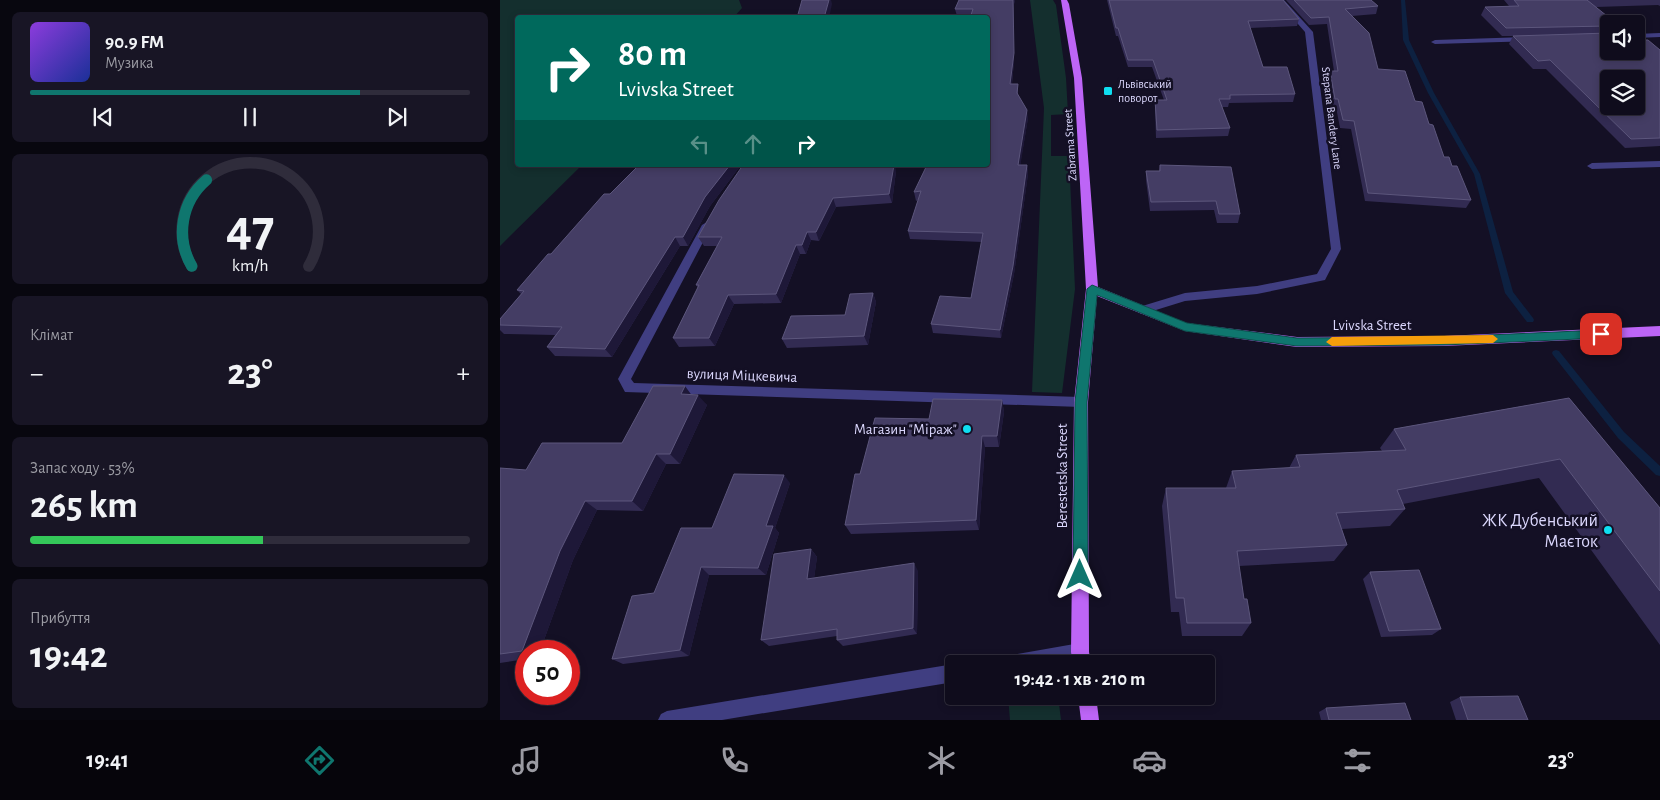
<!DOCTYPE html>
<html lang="uk">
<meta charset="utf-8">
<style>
:root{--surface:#0f0c1c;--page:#181525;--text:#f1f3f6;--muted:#9b9ba3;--line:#2f2c3b;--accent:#0f766e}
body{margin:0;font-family:"Alegreya Sans",sans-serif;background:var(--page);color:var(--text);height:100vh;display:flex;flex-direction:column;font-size:19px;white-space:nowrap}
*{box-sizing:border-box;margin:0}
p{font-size:16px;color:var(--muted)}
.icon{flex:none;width:28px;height:28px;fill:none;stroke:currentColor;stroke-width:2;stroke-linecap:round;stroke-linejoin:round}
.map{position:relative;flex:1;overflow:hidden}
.drawer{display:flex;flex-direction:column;gap:12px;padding:12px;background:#08070f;width:500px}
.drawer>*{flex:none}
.top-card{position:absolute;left:15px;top:15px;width:475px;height:152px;border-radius:5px;box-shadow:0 2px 8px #0003,0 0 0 1px var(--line);background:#00695c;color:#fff;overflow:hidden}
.fabs{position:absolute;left:1100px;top:15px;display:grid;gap:10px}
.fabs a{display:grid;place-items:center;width:45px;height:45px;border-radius:5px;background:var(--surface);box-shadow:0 2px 8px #0003,0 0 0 1px var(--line);font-size:25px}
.speed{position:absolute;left:15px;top:640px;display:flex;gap:10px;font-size:25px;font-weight:700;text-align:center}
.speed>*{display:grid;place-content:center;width:65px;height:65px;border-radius:50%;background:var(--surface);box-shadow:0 2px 8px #0003,0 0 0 1px var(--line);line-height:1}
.speed .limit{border:8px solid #d22;background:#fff;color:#111}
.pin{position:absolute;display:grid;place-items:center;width:42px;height:42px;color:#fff;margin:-21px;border-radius:10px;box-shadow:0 2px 8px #0006}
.me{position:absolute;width:55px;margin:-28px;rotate:0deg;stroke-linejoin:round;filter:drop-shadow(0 0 4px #0008)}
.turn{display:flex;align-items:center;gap:18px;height:105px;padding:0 20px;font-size:22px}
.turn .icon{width:65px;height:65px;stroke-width:2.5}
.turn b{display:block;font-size:35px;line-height:42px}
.lanes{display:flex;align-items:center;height:48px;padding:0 20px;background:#0003;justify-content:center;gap:25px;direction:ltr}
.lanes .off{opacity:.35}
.big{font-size:38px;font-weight:600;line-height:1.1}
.drawer .tile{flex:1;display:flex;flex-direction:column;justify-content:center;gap:8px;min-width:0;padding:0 18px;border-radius:8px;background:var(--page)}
.drawer .dial{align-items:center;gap:0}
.dial svg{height:130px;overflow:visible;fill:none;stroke:var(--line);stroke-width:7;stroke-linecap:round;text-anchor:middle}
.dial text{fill:var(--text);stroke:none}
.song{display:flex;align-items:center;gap:15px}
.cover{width:60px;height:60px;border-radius:8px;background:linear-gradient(135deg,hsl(270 70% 55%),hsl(230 70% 35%))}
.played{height:5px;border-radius:2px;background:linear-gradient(90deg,var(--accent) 75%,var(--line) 75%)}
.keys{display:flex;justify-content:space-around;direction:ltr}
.heat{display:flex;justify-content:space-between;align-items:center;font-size:28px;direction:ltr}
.charge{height:8px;border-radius:4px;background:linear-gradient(90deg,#34c759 53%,var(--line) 0)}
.trip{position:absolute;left:445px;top:655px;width:270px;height:50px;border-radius:5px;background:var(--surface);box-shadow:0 2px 8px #0003,0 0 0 1px var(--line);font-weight:600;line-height:50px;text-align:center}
.menu{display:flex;height:80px;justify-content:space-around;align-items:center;background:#06050b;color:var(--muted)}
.menu .icon{width:35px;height:35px}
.menu .active{color:var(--accent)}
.menu b{font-size:22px;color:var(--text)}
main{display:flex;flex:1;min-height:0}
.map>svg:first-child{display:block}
.green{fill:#142f2e}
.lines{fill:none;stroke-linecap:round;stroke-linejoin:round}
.stream{fill:#0d2141;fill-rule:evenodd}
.minor{fill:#403e81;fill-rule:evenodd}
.major{fill:#bd65f6;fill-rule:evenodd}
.wall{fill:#322b52}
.shaded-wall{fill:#1e1838}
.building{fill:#443d64;stroke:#5c567c;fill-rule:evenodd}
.route{fill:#0f766e;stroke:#0a4d48}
.slow{fill:#f59e0b}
.poi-dot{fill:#0fdef1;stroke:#141025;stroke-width:2}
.labels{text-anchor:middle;stroke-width:5;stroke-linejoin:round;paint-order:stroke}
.far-poi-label{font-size:12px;fill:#dbd7fd;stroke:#141025;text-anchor:start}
.far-street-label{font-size:12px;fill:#dbd7fd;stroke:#141025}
.street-label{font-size:15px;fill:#dbd7fd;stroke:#141025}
.poi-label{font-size:15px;fill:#dbd7fd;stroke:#141025;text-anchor:end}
.near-poi-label{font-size:18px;fill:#dbd7fd;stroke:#141025;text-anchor:end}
</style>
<main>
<section class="drawer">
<div class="tile">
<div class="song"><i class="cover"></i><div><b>90.9 FM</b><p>Музика</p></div></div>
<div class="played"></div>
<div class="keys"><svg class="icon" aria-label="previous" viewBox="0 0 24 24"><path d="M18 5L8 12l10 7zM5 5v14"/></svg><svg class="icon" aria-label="pause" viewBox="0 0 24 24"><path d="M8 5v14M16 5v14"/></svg><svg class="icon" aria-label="next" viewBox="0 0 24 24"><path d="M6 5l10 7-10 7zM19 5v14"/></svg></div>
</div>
<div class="tile dial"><svg viewBox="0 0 100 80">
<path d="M14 69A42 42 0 1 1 86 69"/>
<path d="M14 69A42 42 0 0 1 23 16" stroke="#0f766e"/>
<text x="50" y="56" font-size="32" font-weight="700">47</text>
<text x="50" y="72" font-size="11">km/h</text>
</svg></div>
<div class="tile"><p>Клімат</p>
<div class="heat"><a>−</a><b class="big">23°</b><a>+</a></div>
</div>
<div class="tile"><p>Запас ходу · 53%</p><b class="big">265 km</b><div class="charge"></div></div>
<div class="tile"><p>Прибуття</p><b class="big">19:42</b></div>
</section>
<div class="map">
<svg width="1160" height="720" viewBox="0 0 1160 720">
<rect width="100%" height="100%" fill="#141025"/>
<path class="green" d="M 0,0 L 239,0 L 242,8 L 233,18 L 18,18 L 18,165 L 82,165 L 0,246 Z
M 530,0 L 553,0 L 556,5 L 566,78 L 568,114 L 551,115 L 551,156 L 569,156 L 575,289 L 562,393 L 532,392 L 544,108 Z
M 508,696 L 558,696 L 561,720 L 510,720 Z"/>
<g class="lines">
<path class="stream" d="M 901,0 L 905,0 L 909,40 L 934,93 L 980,174 L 1013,292 L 1033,318 L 1034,320 L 1033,322 L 1027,322 L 1005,293 L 974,174 L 928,93 L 903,40 Z
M 1056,350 L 1059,351 L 1124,432 L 1160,466 L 1160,476 L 1156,475 L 1118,438 L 1053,355 L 1052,353 L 1053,351 Z"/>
<path class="minor" d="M 777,0 L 784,0 L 813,32 L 841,249 L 825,280 L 757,294 L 685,301 L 643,314 L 639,313 L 637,310 L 639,307 L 685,293 L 757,286 L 817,274 L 831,249 L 805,32 Z
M 1160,33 L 1160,37 L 1136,38 L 1136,34 Z
M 1028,37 L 1032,39 L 1031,41 L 935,44 L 931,42 L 935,40 Z
M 1160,161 L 1160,167 L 1092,169 L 1087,166 L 1092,163 Z
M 207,222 L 212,225 L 131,379 L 134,383 L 581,397 L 586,398 L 588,402 L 586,406 L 581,407 L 125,392 L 118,379 L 202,225 Z
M 580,643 L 586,646 L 589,652 L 586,658 C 561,668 529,664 502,664 L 505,658 L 511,655 Z
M 454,664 L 454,682 L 222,720 L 158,720 L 161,714 L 167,711 Z"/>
<path class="major" d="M 561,0 L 567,0 L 569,4 L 582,78 L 598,287 L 686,323 L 797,337 L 944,336 L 1160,326 L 1160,336 L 944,346 L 797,347 L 685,331 L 597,296 L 588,402 L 589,652 L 591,664 L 573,664 L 571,652 L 574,402 L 586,289 L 574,78 Z
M 578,696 L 596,696 L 599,720 L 581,720 Z"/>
</g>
<path class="wall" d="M 459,0 L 515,0 L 514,4 L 514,61 L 512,84 L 518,84 L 518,95 L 528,118 L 520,165 L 527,165 L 528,174 L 514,274 L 501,338 L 433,333 L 431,324 L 471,298 L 482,242 L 410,239 L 408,231 L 418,200 L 416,201 L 414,192 L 488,165 L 488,18 L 457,16 L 455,9 Z
M 607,0 L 783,0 L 799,19 L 797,26 L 750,28 L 763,67 L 795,94 L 793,102 L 729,103 L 728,107 L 722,107 L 730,128 L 728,136 L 656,138 L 655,108 L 655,100 L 664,100 L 652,67 L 628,67 L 618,36 L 616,36 Z
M 786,0 L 871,0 L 878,6 L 876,14 L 852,16 L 878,69 L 915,101 L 929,124 L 944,157 L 952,166 L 971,200 L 966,208 L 865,201 L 851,129 L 840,128 L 836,107 L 832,107 L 827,78 L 830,71 L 834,71 L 827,24 L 809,25 Z
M 1004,0 L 1160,0 L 1160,6 L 1158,5 L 1096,7 L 1109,24 L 1109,51 L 1160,50 L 1160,146 L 1125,148 L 1046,69 L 1033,69 L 1009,44 L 1013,36 L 1002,36 L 981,15 L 985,7 L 1009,6 Z
M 139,165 L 241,165 L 210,206 L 188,246 L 180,246 L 112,357 L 55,356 L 47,347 L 55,335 L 4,334 L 0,330 L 0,319 L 21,294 L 17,290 L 51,254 Z
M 660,165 L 740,214 L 738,223 L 717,223 L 714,210 L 650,211 L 646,180 L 646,171 L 659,171 Z
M 396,171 L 392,203 L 336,207 L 319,241 L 311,240 L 306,254 L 300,254 L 281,303 L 234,304 L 215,346 L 179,347 L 173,338 L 198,288 L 196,285 L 217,246 L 204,246 L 198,237 Z
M 373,293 L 376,302 L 368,345 L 287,348 L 282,339 L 345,315 Z
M 192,394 L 207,405 L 180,464 L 166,464 L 143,511 L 97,510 L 73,560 L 40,651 L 26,651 L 26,659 L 0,663 L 0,468 L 26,470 L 122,443 Z
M 1069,398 L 1160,508 L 1160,645 L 1039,478 L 903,504 L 905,509 L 890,526 L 842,529 L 847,545 L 834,561 L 739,566 L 744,599 L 751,623 L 742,636 L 682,636 L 679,612 L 671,612 L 662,506 L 666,488 L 726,488 L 732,471 L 789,468 L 796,455 L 882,451 L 880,448 L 894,429 Z
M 502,400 L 504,412 L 499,447 L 485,447 L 479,530 L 351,534 L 345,525 L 360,474 L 429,419 Z
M 290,483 L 275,528 L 279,533 L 266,575 L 209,575 L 189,656 L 123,664 L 112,659 L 154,593 Z
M 311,549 L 317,557 L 314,578 L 418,571 L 417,634 L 343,646 L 337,640 L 337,636 L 269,646 L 261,640 Z
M 870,572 L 941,629 L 932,635 L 881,637 L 863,579 Z
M 960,697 L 1028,720 L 956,720 L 950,702 Z
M 826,708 L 911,720 L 821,720 L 819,712 Z"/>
<path class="shaded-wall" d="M 329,0 L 331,0 L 332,4 L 329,18 L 324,18 Z
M 513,0 L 515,0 L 514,4 L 514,61 L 511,92 L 510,84 Z
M 527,110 L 528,118 L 519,174 L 518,165 Z
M 230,165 L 241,165 L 210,206 L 188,246 L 183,237 L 205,197 Z
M 394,165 L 395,165 L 396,171 L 392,203 L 389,194 Z
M 527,165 L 528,174 L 514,274 L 501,338 L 500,330 Z
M 333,198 L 336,207 L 319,241 L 316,232 Z
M 307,232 L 311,240 L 306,254 L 302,245 Z
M 175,237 L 180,246 L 112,357 L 105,349 Z
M 296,245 L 300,254 L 281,303 L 276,294 Z
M 373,293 L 376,302 L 368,345 L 364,336 Z
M 228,295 L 234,304 L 215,346 L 209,338 Z
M 185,386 L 193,397 L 181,394 Z
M 198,395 L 207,405 L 180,464 L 170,454 Z
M 502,400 L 504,412 L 499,447 L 497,436 Z
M 482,436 L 485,447 L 479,530 L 476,520 Z
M 156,454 L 166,464 L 143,511 L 132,501 Z
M 284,475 L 290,483 L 275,528 L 279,533 L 266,575 L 258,568 L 266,526 Z
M 85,501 L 97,510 L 73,560 L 40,651 L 26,651 L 26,653 L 22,651 L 60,551 Z
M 311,549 L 317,557 L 313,586 L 307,579 Z
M 414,563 L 418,571 L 417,634 L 413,628 Z
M 201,567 L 209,575 L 189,656 L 180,650 Z"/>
<path class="building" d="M 302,0 L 329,0 L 324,18 L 297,18 Z
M 459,0 L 513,0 L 514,53 L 510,84 L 518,84 L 517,93 L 527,110 L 518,165 L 527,165 L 513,266 L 500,330 L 431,324 L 440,296 L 471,298 L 483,233 L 408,231 L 421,191 L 414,192 L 427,165 L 488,165 L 488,18 L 470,18 L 473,9 L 455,9 Z
M 609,0 L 783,0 L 799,19 L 748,21 L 763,67 L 787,67 L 795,94 L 730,95 L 730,99 L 719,99 L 730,128 L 657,130 L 655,100 L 667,100 L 653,60 L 628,60 L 618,28 L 616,28 Z
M 794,0 L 871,0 L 878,6 L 845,9 L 869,33 L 878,69 L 905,71 L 915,101 L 922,102 L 929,124 L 933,125 L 944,157 L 949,157 L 952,166 L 957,166 L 971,200 L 868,193 L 854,121 L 843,120 L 838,99 L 835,99 L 830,71 L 838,71 L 829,17 L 811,18 Z
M 1014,0 L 1087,0 L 1117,24 L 1109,24 L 1109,26 L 1006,28 L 985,7 L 1019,6 Z
M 1109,33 L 1109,51 L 1136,51 L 1136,39 L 1137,40 L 1148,40 L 1160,50 L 1160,138 L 1131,139 L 1050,60 L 1038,61 L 1013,36 ZM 1109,79 L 1136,79 L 1136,106 L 1109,106 Z
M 139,165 L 230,165 L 205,197 L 183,237 L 175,237 L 105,349 L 47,347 L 62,327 L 0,325 L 0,319 L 24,291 L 17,290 L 48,254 L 51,254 L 104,194 L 110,194 Z
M 243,165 L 394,165 L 389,194 L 333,198 L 316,232 L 307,232 L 302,245 L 296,245 L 276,294 L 228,295 L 209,338 L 173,338 L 199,285 L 196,285 L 222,237 L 198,237 L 219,200 Z
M 660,165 L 731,167 L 740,214 L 719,214 L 716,201 L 651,202 L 646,171 L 660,171 Z
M 373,293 L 364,336 L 282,339 L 291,316 L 345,315 L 350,294 Z
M 153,386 L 185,386 L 181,394 L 198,395 L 170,454 L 156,454 L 132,501 L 85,501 L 60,551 L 22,651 L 0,654 L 0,468 L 26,470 L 42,443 L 122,443 Z
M 1069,398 L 1160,508 L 1160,591 L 1060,459 L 897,490 L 905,509 L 836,513 L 847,545 L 737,551 L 744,599 L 747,599 L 751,623 L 687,623 L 684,598 L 676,598 L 666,488 L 736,488 L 732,471 L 800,467 L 796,455 L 906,450 L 894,429 Z
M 433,399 L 502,400 L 497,436 L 482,436 L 476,520 L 345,525 L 355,474 L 360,474 L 375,418 L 429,419 Z
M 234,474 L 284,475 L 266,526 L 273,526 L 258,568 L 201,567 L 180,650 L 112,659 L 132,596 L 154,593 L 181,528 L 212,528 Z
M 311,549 L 307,579 L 414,563 L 413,628 L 337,640 L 337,629 L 261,640 L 274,554 Z
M 919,570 L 941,629 L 889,631 L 870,572 Z
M 1018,696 L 1028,720 L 968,720 L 960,697 Z
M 905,703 L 911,720 L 829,720 L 826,708 Z"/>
<path class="route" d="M 592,285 L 687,323 L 797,338 L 944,337 L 1101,330 L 1107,334 L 1101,338 L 944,345 L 797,346 L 685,331 L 597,295 L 587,402 L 588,575 L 585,580 L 580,583 L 575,580 L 573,575 L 575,402 L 587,289 Z"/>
<path class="slow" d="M 993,335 L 998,339 L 993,343 L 832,346 L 826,342 L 832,337 Z"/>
<g class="poi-dot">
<rect x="603" y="86" width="10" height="10" rx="2.5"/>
<circle cx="467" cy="429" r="5"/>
<circle cx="1108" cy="530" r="5"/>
</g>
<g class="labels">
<g class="far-poi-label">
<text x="618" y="88">Львівський<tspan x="618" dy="14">поворот</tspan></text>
</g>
<g class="far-street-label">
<text transform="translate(832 118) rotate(83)" y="4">Stepana Bandery Lane</text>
<text transform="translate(570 145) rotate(-94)" y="4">Zabrama Street</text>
</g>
<g class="street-label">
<text x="872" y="330">Lvivska Street</text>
<text transform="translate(242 375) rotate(2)" y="5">вулиця Міцкевича</text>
<text transform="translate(562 476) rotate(-90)" y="5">Berestetska Street</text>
</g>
<g class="poi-label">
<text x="457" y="434">Магазин "Міраж"</text>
</g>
<g class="near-poi-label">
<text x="1098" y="526">ЖК Дубенський<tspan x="1098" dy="21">Маєток</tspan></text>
</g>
</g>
</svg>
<div class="fabs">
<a><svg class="icon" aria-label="sound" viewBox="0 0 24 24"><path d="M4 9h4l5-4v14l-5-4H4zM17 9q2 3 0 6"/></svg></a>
<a><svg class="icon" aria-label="layers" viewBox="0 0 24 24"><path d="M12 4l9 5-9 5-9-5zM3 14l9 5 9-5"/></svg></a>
</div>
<div class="speed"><div class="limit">50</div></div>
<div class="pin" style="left:1101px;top:334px;background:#d93025"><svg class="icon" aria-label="arrive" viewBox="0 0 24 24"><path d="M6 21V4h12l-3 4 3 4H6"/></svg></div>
<svg class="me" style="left:580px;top:575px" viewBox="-20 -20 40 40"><path d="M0-17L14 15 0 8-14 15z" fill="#0f766e" stroke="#fff" stroke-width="4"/></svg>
<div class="trip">19:42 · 1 хв · 210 m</div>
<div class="top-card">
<div class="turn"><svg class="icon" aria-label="right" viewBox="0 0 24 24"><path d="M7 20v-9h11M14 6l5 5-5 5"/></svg><div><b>80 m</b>Lvivska Street</div></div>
<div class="lanes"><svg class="icon off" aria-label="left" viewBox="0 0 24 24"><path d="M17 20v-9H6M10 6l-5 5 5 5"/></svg><svg class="icon off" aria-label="ahead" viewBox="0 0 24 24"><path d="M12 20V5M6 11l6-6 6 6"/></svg><svg class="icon" aria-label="right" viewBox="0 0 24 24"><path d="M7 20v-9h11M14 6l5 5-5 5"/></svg></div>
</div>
</div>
</main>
<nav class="menu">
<b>19:41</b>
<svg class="icon active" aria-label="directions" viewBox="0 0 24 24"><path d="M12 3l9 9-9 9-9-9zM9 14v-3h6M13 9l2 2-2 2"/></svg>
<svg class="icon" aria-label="music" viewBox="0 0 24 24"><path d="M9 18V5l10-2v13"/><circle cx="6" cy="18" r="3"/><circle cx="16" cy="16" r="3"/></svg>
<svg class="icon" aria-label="phone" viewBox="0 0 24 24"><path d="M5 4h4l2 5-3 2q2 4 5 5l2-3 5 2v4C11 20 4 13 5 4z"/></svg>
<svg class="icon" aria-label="climate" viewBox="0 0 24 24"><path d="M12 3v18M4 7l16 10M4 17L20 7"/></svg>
<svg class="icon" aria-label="car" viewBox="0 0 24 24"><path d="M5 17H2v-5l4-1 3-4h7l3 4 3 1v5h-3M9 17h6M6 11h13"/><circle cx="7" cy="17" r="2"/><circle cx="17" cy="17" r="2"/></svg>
<svg class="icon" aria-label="filters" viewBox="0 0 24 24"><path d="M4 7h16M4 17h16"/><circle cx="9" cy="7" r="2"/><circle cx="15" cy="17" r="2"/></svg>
<b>23°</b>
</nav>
